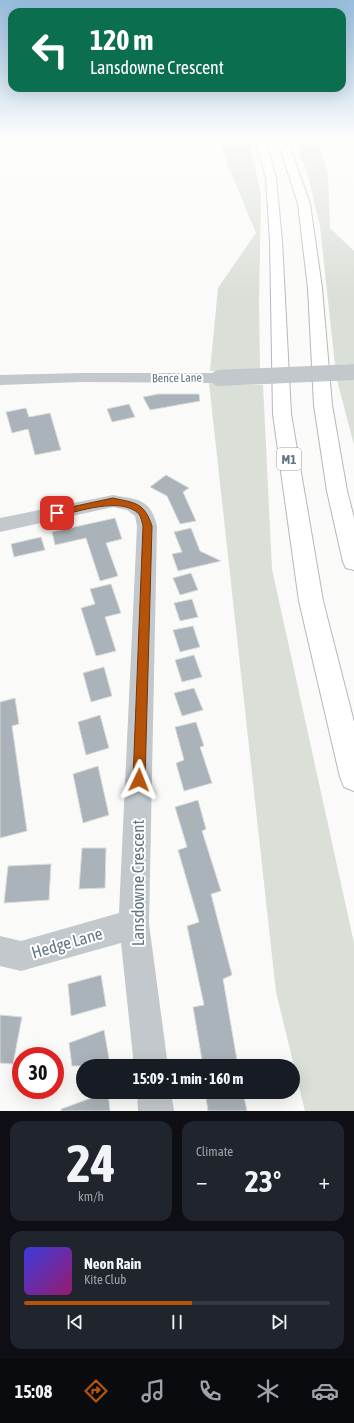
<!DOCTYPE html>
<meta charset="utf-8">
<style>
:root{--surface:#171b24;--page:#20242c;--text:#f1f3f6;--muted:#9ea1a6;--line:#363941;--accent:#b45309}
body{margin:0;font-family:"Asap Condensed",sans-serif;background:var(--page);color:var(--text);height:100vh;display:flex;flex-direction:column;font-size:15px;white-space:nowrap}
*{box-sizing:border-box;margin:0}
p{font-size:13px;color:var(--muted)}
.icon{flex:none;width:22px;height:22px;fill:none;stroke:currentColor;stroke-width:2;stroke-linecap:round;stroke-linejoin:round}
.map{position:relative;height:1111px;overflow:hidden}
.panel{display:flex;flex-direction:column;gap:10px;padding:10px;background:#0d0f14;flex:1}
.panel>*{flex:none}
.banner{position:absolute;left:8px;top:8px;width:338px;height:84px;border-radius:12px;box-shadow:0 4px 16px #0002;background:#0b6e4f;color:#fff;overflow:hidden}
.speed{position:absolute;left:12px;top:1047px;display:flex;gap:8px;font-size:20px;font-weight:700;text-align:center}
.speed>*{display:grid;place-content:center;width:52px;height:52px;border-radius:50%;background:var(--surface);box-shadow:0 4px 16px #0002;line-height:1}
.speed .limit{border:6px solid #d22;background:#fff;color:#111}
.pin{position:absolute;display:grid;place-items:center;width:34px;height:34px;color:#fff;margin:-17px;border-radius:8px;box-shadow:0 2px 6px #0006}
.me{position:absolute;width:44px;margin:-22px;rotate:2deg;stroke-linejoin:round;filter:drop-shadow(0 0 3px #0008)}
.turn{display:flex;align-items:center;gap:14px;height:84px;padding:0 16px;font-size:18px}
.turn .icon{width:52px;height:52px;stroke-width:2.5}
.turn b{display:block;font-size:28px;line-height:34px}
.big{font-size:30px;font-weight:700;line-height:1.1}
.panel .card{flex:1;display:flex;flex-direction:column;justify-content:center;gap:6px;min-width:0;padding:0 14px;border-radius:12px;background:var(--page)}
.panel .dial{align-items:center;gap:0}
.dial b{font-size:52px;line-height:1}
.song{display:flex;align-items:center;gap:12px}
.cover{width:48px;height:48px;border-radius:6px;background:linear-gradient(135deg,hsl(240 70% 55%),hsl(320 70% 35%))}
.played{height:4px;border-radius:2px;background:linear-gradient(90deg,var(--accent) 55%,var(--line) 55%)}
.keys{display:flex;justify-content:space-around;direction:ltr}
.heat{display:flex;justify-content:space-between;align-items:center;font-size:22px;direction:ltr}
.panel .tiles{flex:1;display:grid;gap:10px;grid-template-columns:1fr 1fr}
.card:last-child{grid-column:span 2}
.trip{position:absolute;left:76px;top:1059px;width:224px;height:40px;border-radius:20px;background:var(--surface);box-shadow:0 4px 16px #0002;font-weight:700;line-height:40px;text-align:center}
.dock{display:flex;height:64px;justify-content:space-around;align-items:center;background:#090b0e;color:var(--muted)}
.dock .icon{width:28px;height:28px}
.dock .selected{color:var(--accent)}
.dock b{font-size:18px;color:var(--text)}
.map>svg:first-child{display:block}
.green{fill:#dadfd7}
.building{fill:#aab3b9;stroke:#dcdcda}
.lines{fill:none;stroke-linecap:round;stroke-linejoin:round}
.highway-casing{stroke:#b4b9bd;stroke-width:2}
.minor{fill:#c3c8cc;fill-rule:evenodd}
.highway{fill:#fff;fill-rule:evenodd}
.minor-bridge{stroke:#c3c8cc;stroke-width:16}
.route{fill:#b45309;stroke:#753606}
.labels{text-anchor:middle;stroke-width:4;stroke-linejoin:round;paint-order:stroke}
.far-street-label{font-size:12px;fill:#657683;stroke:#fff}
.shield{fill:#fff;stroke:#939fa8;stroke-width:1}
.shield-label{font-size:13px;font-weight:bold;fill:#657683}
.near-street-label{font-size:17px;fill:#657683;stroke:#fff}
</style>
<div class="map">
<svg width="354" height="1111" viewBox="0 0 354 1111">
<rect width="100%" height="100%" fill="#fafaf8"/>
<path class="green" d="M 219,138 L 248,138 L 261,194 L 259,301 L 260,370 L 210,371 L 218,288 L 256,233 L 228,166 Z
M 293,138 L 317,138 L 328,174 L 330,228 L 354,251 L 354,364 L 335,365 L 320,226 L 307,172 Z
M 354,379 L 354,445 L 337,380 Z
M 209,383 L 263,385 L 272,569 L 354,943 L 354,1111 L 305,1111 L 276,992 Z"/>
<path class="building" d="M 158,394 L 199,394 L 200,401 L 150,410 L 143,397 Z
M 129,404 L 135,417 L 112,422 L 107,409 Z
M 26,408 L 29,417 L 50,413 L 61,450 L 35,455 L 28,429 L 12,433 L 6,412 Z
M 166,475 L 189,488 L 183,492 L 196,521 L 180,524 L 167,496 L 150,487 Z
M 115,518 L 122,539 L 106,543 L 118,576 L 100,581 L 86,538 L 55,545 L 52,532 Z
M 191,528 L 200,551 L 221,561 L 178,571 L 172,554 L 182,552 L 174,532 Z
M 41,537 L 45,550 L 14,557 L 11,544 Z
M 191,573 L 198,590 L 180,595 L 173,578 Z
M 111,584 L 121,613 L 105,617 L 116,651 L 96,656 L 81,608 L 95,604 L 90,589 Z
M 192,599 L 198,617 L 180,621 L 174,603 Z
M 193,626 L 200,647 L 180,652 L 173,630 Z
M 194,655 L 202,677 L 182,682 L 175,660 Z
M 104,667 L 112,696 L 91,702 L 83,673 Z
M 194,688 L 203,710 L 182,716 L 174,693 Z
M 15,698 L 19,724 L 12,726 L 27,831 L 0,838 L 0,702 Z
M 100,715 L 109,748 L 86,755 L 78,722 Z
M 196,722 L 204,746 L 200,747 L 212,783 L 184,791 L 176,763 L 184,760 L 175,727 Z
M 98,766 L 109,815 L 83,823 L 73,774 Z
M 198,800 L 206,829 L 202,831 L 221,891 L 211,894 L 232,975 L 223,979 L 238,1066 L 203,1066 L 193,1007 L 204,1005 L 187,926 L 199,922 L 178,850 L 187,847 L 175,807 Z
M 82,848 L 106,848 L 105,888 L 79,889 Z
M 51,864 L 49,900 L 4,903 L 8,866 Z
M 101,975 L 106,1006 L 71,1016 L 68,984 Z
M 0,1015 L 22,1017 L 13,1064 L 0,1063 Z
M 104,1030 L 110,1064 L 104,1066 L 72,1066 L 69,1043 Z
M 108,1092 L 110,1111 L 61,1111 L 61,1109 Z
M 205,1092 L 243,1092 L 247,1111 L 208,1111 Z"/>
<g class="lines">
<g class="highway-casing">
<path id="highway" d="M 255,138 L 265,138 L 276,178 L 282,241 L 291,414 L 323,601 L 354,722 L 354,791 L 344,787 L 340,777 L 299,601 L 273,414 L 270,241 L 266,178 Z
M 277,138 L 287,138 L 310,204 L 322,288 L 332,405 L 347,491 L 354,518 L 354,570 L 346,568 L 343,562 L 327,491 L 314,405 L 308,288 L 298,204 Z"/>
</g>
<path class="minor" d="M 82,373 L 219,373 L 224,375 L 227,378 L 224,381 L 219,383 L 82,382 L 0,385 L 0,375 Z
M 113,495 C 138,500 150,498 157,526 L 149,924 L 168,1066 L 134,1066 L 121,943 L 21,971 L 0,966 L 0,936 L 21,941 L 119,913 L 137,526 L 135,516 L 127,510 L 113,507 L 0,532 L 0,518 Z
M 137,1092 L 171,1092 L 174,1111 L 138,1111 Z"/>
<use href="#highway" class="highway"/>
<path class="minor-bridge" d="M 219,378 L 354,372"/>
</g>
<linearGradient id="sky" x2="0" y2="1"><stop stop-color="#96bcdc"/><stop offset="0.47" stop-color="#fdfdfc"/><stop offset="1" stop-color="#fdfdfc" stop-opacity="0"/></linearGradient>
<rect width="354" height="293" fill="url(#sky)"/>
<path class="route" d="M 113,498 C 135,503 144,502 152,526 L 145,780 L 143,784 L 139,786 L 135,784 L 133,780 L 143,526 C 142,522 141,517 139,514 C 121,496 78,512 57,516 L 52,513 L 57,510 Z"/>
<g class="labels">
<g class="far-street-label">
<text transform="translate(177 378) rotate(-1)" y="4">Bence Lane</text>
</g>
<rect class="shield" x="277" y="448" width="24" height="22" rx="3"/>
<g class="shield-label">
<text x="289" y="464">M1</text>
</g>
<g class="near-street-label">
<text transform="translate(138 883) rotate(-90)" y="6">Lansdowne Crescent</text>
<text transform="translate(67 943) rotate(-16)" y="6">Hedge Lane</text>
</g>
</g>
</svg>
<div class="speed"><div class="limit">30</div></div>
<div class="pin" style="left:57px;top:513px;background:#d93025"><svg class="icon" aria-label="arrive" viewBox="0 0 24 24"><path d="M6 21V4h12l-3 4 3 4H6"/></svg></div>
<svg class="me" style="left:139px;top:780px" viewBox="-20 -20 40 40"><path d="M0-17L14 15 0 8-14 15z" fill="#b45309" stroke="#fff" stroke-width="4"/></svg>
<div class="trip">15:09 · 1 min · 160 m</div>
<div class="banner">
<div class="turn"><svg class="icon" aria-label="left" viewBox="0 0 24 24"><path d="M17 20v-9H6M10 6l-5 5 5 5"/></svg><div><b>120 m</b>Lansdowne Crescent</div></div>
</div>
</div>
<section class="panel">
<div class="tiles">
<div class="card dial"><b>24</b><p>km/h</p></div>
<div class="card"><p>Climate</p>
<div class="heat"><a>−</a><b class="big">23°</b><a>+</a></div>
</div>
<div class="card">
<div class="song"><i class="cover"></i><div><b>Neon Rain</b><p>Kite Club</p></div></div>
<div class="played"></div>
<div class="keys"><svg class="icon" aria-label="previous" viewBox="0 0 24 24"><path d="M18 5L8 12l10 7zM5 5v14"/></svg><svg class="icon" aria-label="pause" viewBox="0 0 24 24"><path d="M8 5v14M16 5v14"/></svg><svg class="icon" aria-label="next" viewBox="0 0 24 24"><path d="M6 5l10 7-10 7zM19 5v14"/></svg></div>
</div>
</div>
</section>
<nav class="dock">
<b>15:08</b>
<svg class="icon selected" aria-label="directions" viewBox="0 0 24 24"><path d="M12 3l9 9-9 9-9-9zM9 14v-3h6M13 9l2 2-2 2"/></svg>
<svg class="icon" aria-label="music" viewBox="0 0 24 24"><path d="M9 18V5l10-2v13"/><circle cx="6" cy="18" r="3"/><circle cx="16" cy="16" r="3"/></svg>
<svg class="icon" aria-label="phone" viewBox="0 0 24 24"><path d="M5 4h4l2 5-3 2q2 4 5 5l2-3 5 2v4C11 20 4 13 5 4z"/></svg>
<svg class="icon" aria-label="climate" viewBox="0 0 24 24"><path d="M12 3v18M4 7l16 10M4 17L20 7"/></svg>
<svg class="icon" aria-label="car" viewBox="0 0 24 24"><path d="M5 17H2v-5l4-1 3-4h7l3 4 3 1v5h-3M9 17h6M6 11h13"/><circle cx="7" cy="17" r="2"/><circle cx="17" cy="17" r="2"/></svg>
</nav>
